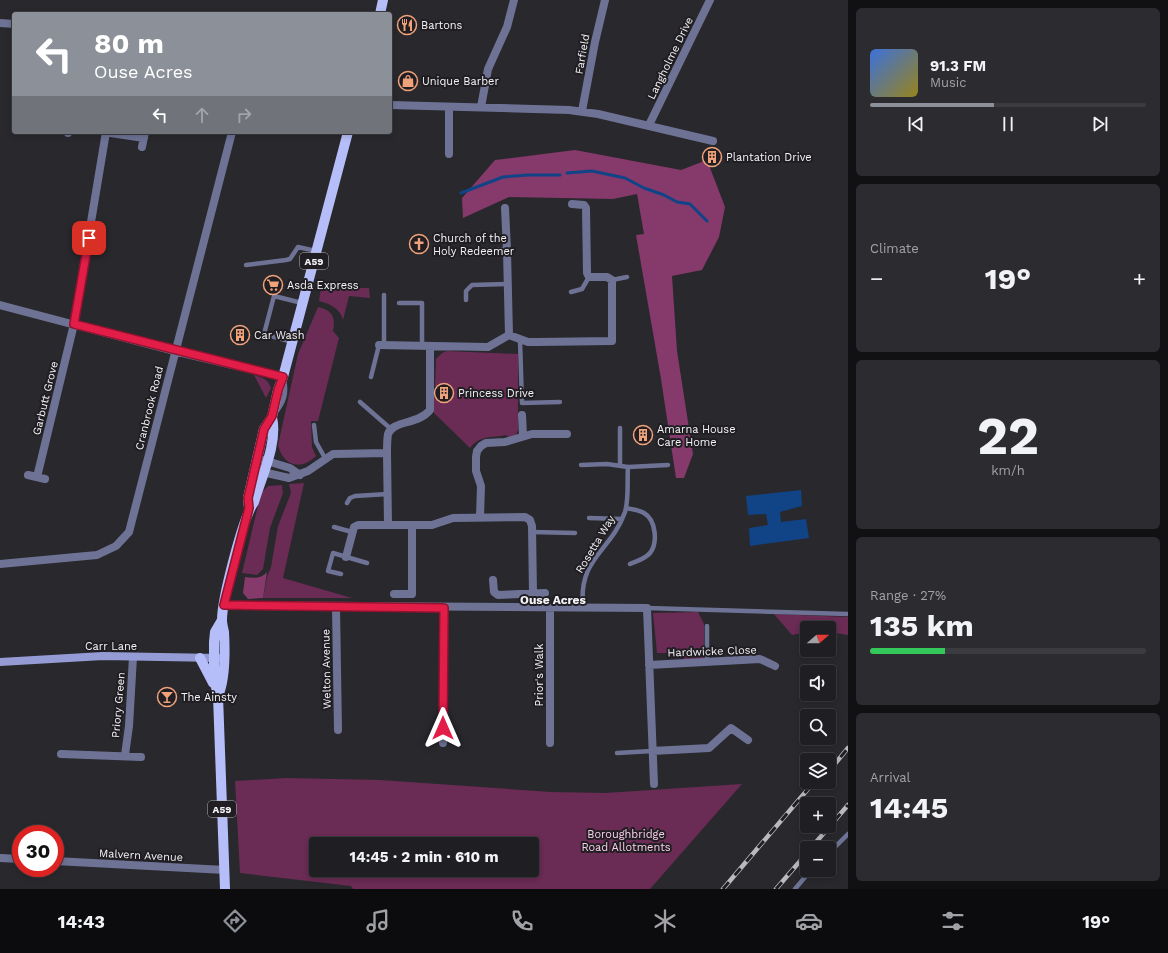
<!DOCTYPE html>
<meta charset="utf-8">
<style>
:root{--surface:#1f1e22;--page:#2c2b2f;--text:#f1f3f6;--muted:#a1a2a5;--line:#3c3c40;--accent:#8c9099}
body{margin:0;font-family:"Work Sans",sans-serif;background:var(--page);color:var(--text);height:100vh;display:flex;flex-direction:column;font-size:15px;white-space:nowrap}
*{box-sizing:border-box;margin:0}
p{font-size:13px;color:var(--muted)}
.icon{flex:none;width:22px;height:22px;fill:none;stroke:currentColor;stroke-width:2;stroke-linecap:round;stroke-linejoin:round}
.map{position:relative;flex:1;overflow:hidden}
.panel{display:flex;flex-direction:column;gap:8px;padding:8px;background:#111013;width:320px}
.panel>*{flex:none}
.top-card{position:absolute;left:12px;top:12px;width:380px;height:122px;border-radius:4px;box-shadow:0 2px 6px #0003,0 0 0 1px var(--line);background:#8c9099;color:#fff;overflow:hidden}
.needle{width:26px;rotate:70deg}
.controls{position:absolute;left:800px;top:621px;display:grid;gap:8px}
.controls a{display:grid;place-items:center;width:36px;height:36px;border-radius:4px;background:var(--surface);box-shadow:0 2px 6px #0003,0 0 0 1px var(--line);font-size:20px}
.speed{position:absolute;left:12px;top:825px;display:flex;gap:8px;font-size:20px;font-weight:700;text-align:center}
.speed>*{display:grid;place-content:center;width:52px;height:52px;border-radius:50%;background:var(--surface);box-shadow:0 2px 6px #0003,0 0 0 1px var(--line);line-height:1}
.speed .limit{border:6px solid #d22;background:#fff;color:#111}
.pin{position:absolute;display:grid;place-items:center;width:34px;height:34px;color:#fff;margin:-17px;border-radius:8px;box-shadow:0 2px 6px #0006}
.me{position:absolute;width:44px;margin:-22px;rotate:0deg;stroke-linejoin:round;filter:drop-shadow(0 0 3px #0008)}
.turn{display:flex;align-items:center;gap:14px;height:84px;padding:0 16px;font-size:18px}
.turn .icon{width:52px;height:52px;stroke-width:2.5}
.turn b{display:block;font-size:28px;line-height:34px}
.lanes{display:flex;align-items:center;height:38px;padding:0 16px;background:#0003;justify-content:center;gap:20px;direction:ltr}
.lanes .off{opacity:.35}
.big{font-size:30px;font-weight:700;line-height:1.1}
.panel .tile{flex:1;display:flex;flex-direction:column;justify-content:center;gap:6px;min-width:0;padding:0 14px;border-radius:6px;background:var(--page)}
.panel .dial{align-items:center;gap:0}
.dial b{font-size:52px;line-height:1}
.song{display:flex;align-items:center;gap:12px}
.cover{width:48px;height:48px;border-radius:6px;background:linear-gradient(135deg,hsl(220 70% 55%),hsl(50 70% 35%))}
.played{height:4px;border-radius:2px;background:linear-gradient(90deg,var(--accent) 45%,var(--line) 45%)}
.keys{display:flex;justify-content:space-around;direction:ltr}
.heat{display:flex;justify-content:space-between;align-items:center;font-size:22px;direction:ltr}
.charge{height:6px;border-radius:3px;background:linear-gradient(90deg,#34c759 27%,var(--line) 0)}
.trip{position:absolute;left:309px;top:837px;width:230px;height:40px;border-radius:4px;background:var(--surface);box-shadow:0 2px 6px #0003,0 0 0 1px var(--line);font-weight:700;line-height:40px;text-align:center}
.dock{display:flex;height:64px;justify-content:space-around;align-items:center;background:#0c0c0e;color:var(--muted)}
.dock .icon{width:28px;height:28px}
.dock .current{color:var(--accent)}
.dock b{font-size:18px;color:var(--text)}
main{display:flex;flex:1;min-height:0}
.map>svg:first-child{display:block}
.green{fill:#6a2b54;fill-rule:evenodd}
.forest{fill:#86396b}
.water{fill:#114486}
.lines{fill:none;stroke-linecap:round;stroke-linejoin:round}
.stream{stroke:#114486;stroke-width:3}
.lane{stroke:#6e7396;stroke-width:4.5}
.street{stroke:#6e7396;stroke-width:8}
.secondary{stroke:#959cd5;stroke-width:8}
.primary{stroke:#b6bef9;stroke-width:10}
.rail-casing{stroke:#bab9bc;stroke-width:4.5}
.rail{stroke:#201e23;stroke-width:3;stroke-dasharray:9;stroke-linecap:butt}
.route-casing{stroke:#92132f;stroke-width:10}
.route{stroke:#e11d48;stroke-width:7}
.labels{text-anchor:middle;stroke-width:4;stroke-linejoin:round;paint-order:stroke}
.shield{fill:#201e23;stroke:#b5b4b7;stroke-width:1}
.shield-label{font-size:10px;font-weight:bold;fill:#f5f4f7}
.poi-label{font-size:11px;fill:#f5f4f7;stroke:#201e23;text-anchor:start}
.street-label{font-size:11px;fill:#f5f4f7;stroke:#201e23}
.park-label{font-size:11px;fill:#fccfe9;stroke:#201e23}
.neighbourhood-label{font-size:12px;font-weight:bold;fill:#f5f4f7;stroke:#201e23}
</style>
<main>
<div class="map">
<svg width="848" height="889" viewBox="0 0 848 889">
<rect width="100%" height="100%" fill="#29282d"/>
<path class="green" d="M 321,288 L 369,288 L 370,298 L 349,296 L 343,320 C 340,308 330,304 319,301 Z
M 318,307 C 332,310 336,317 333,331 L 339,338 L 318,421 L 311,421 L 312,447 L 316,456 C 301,471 283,466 278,445 L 298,354 Z
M 447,351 L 518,354 L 518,430 L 516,435 L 509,437 L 506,435 C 492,438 480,435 470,448 L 434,413 L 434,398 L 446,396 L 446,390 L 440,390 L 435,386 L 436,359 L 442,353 Z
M 254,375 C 263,378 268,379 271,388 L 266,398 Z
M 304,483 L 283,578 L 352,598 L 263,598 L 267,577 L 271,567 L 278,526 L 291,493 L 289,484 Z
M 282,485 L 283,493 L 270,528 L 263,569 L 257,575 L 242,573 L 261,493 L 268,486 Z
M 698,612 L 704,624 L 704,659 L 684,660 L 683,653 L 657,653 L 653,613 Z
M 774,614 L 848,617 L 848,635 L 829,632 L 829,628 L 807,628 L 807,632 L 792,635 Z
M 286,778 L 380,780 L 551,792 L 605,793 L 742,784 L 650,889 L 353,889 L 351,886 L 240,873 L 235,781 ZM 316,844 L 532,844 L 532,870 L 316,870 Z"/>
<path class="forest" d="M 575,150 L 681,170 L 707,160 L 725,207 L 719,237 L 702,270 L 672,276 L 677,351 L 693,454 L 684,478 L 676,478 L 661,379 L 636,235 L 644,234 L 637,194 L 613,199 L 509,197 L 463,218 L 462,198 L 495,160 Z
M 267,572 L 263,598 L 248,599 L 243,593 L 245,577 C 254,578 261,579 267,572 Z"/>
<path class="water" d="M 801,490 L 802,506 L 780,512 L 781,522 L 806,519 L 809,538 L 750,546 L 749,528 L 768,525 L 766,514 L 748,515 L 746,496 Z"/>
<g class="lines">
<path class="stream" d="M 567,173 L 592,171 L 625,178 L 644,188 L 664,195 L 677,202 L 690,204 L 707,221
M 461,193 L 503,177 L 528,175 L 560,175"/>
<path class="lane" d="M 246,265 L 286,260 L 290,259 L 298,247 L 316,251
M 612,280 L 627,277
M 571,292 L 582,289 L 589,277
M 466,300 L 466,291 L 472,285 L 507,284
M 399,303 L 422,303 L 422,347
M 520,340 L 522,403 L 560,402
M 292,342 L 264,334 L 274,296 L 302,303
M 384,346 L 384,295
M 371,377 L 379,345
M 360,402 L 391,429
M 276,412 C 284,402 287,393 284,380
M 314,425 L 316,442 L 325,458
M 620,428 L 620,465
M 581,465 L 607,464 L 628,467 L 668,465
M 347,503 L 350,498 L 355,496 L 388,494
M 626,508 C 632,509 639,510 644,513 C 656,520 658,543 650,553 C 645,559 637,561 630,564
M 589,518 L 622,519
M 334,527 L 352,532
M 532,532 L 575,533
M 341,574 L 328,571 L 333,553 L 367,563
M 583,608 C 578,557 611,552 625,512 C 629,499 627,481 628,467
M 647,608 L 848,614
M 707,626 L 707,661
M 617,753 L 652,751
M 829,853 L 848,834
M 795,889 L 811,870"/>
<path class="street" d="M 0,23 L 14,24
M 390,105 L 569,110 L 598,114 L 713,141
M 481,107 L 488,69 L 507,27 L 514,0
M 582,111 L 595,42 L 605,0
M 649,125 L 710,0
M 104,132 L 144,138
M 68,133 L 68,132
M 142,147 L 145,132
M 449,154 L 449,107
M 505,208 L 507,251
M 484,252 L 507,251 L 509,335
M 0,305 L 174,351 L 283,377
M 509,335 L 528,342 L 537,342 L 612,341 L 612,280 L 607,277 L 589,277 L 587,273 L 586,208 L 584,205 L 572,204
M 379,345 L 488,347 L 509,335
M 522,415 L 523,436
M 387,453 L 388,525
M 257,458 L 290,468 L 300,475
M 258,471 L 289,478 L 308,471 L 333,454 L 387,453 C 387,447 387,440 388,434 C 393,420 418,425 430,410 L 430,347
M 28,475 L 45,479
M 37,477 L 74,324 L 106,132
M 480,517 L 481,486 L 476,471 L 476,457 L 477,451 L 481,446 L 486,443 L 505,442 L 532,434 L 567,434
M 346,557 L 354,527 L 358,525 L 432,525 L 453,518 L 525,517 L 530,520 L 532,526 L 533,594
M 0,564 L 97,555 L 116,546 L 129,532 L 232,132
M 493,580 L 494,592 L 498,595 L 545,593
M 394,594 L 412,594 L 412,525
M 224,605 L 647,608 L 654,784
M 336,607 L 338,730
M 649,665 L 760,659 L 775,666
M 443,743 L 444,608
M 550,743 L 550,607
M 652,751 L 709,748 L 731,728 L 748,740
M 61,754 L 141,757
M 125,755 L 129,726 L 133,657
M 0,858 L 21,859
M 55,861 L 225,870"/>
<path class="secondary" d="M 0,662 L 103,656 L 219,658"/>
<path class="primary" d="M 380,14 L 383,0
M 249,508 L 248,498 L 264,429 L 272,417 L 278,390 L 283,377 L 348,132
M 222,620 L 215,632 L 214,642 L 214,678 L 218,696 L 225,889
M 200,658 L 213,683
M 218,696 C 225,680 225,650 224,632 C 223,628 222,624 222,620 C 222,599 243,517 254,502 C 262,475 278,444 272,417"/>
<g class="rail-casing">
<path id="rail" d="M 829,771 L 848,748
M 811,848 L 848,805
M 723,889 L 814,782
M 776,889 L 807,853"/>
</g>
<use href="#rail" class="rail"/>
</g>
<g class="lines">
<g class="route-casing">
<path id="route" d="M 89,238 L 74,324 L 283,377 L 278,390 L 272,416 L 264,429 L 248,498 L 249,508 L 224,605 L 444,608 L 443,728"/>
</g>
<use href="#route" class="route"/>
</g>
<defs>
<g id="restaurant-ring" transform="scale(1)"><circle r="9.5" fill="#201e23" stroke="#f0a27a" stroke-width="1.5"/><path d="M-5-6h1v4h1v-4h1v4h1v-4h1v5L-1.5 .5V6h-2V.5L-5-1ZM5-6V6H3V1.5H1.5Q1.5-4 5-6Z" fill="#f0a27a"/></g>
<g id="shop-ring" transform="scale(1)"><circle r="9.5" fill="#201e23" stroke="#f0a27a" stroke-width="1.5"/><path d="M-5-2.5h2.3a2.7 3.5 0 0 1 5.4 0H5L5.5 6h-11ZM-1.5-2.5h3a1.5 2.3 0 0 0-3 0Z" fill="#f0a27a"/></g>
<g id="building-ring" transform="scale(1)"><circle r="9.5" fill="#201e23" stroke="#f0a27a" stroke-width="1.5"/><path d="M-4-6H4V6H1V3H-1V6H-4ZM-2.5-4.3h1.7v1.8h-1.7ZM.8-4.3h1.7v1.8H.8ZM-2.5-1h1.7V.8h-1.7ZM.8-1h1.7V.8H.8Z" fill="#f0a27a"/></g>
<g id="church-ring" transform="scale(1)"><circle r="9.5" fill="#201e23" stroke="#f0a27a" stroke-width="1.5"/><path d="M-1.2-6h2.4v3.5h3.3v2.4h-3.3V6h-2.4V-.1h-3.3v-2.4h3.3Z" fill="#f0a27a"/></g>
<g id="supermarket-ring" transform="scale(1)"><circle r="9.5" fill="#201e23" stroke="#f0a27a" stroke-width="1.5"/><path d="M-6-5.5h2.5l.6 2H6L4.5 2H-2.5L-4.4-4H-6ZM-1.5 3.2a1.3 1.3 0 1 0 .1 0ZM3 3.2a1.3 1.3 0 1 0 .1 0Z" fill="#f0a27a"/></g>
<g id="bar-ring" transform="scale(1)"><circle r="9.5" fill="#201e23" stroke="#f0a27a" stroke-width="1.5"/><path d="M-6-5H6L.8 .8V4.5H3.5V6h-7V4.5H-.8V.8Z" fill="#f0a27a"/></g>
</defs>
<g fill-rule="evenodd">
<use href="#restaurant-ring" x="407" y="25"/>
<use href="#shop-ring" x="408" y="81"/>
<use href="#building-ring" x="712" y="157"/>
<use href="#church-ring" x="419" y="244"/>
<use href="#supermarket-ring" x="273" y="285"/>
<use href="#building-ring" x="240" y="335"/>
<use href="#building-ring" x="444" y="393"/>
<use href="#building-ring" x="643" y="435"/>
<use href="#bar-ring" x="167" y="697"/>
</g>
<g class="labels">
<g class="shield">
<rect x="300" y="253" width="28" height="16" rx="3"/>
<rect x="208" y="801" width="28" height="16" rx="3"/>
</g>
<g class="shield-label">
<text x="314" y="265">A59</text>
<text x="222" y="813">A59</text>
</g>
<g class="poi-label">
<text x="421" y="29">Bartons</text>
<text x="422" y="85">Unique Barber</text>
<text x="726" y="161">Plantation Drive</text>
<text x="433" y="242">Church of the<tspan x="433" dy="13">Holy Redeemer</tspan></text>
<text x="287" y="289">Asda Express</text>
<text x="254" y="339">Car Wash</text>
<text x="458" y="397">Princess Drive</text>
<text x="657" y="433">Amarna House<tspan x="657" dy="13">Care Home</tspan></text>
<text x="181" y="701">The Ainsty</text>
</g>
<g class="street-label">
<text transform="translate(582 54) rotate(-80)" y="4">Farfield</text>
<text transform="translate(670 58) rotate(-64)" y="4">Langholme Drive</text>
<text transform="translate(45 398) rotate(-76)" y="4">Garbutt Grove</text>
<text transform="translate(149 408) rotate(-76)" y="4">Cranbrook Road</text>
<text transform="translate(595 544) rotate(-59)" y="4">Rosetta Way</text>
<text x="111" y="650">Carr Lane</text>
<text transform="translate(712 651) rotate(-2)" y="4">Hardwicke Close</text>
<text transform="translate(326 669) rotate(-91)" y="4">Welton Avenue</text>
<text transform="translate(539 675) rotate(-90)" y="4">Prior's Walk</text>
<text transform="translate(118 705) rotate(-85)" y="4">Priory Green</text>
<text transform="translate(141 855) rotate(3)" y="4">Malvern Avenue</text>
</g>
<g class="park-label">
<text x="626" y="838">Boroughbridge<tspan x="626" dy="13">Road Allotments</tspan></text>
</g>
<g class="neighbourhood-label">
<text x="553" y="604">Ouse Acres</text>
</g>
</g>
</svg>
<div class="controls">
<a><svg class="needle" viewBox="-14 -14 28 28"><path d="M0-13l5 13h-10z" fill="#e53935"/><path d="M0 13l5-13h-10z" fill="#a1a2a5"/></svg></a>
<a><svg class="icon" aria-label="sound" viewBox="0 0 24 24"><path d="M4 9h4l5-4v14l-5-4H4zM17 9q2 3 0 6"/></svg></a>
<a><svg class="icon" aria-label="search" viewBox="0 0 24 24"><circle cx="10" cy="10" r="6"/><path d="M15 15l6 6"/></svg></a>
<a><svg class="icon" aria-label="layers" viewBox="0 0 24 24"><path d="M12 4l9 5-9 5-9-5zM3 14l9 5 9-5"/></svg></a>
<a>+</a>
<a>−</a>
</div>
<div class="speed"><div class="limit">30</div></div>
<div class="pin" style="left:89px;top:238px;background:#d93025"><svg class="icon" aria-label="arrive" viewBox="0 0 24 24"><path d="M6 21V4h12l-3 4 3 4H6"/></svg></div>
<svg class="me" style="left:443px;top:728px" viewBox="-20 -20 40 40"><path d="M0-17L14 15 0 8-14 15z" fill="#e11d48" stroke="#fff" stroke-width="4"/></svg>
<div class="trip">14:45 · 2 min · 610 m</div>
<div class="top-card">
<div class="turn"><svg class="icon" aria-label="left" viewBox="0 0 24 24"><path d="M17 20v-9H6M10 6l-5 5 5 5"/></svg><div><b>80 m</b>Ouse Acres</div></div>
<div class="lanes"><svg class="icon" aria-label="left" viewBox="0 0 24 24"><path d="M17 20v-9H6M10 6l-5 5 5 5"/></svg><svg class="icon off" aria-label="ahead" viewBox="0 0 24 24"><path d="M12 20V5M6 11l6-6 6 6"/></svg><svg class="icon off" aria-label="right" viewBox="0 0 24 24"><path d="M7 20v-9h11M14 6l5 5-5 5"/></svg></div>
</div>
</div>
<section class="panel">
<div class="tile">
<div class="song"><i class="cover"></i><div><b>91.3 FM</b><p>Music</p></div></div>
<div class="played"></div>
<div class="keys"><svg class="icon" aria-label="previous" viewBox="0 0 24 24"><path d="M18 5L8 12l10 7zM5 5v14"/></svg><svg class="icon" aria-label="pause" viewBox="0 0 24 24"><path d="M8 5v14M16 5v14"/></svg><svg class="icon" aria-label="next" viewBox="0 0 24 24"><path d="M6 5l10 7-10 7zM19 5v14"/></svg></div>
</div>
<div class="tile"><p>Climate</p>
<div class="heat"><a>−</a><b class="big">19°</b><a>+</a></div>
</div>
<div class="tile dial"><b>22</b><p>km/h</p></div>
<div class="tile"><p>Range · 27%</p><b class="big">135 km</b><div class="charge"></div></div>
<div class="tile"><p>Arrival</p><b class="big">14:45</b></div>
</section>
</main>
<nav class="dock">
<b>14:43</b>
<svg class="icon current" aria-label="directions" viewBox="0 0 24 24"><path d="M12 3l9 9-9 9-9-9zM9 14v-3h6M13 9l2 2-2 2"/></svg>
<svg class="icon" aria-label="music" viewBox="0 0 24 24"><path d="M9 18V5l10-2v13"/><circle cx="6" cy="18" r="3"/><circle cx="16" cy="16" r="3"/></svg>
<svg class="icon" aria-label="phone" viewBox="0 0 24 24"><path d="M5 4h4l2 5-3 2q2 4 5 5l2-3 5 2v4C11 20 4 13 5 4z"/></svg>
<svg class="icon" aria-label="climate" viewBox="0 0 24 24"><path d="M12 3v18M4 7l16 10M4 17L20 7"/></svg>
<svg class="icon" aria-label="car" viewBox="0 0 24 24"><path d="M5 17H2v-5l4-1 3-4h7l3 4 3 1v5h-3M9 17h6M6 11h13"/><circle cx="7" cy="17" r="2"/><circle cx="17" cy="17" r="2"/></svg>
<svg class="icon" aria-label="filters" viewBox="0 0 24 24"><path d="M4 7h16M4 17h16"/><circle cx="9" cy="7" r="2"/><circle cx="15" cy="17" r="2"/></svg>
<b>19°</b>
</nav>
